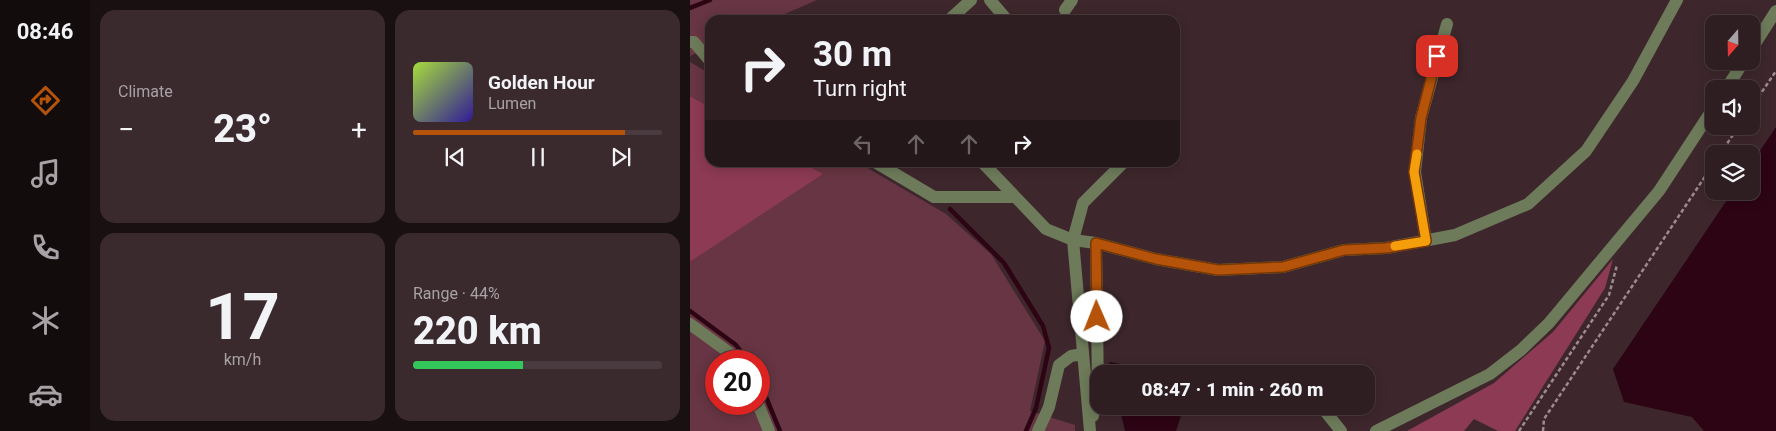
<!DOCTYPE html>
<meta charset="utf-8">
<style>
:root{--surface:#2e1d21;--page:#3a2a2e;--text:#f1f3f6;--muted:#a7a2a5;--line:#493b3f;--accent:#b45309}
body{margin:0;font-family:Roboto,sans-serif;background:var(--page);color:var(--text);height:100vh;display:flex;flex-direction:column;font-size:19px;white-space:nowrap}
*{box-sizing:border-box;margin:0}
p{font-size:16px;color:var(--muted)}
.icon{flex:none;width:28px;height:28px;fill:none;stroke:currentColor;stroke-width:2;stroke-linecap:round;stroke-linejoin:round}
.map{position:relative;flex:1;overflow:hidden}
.side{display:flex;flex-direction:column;gap:10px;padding:10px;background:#191012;width:600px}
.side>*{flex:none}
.guide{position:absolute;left:15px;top:15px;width:475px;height:152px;border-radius:15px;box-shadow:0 2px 12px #0003,0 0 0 1px var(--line);background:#2e1d21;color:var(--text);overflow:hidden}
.needle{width:32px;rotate:200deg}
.fabs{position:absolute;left:1015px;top:15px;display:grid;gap:10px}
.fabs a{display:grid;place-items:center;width:55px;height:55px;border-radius:10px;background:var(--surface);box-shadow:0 2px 12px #0003,0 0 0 1px var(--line);font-size:25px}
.speed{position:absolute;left:15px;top:350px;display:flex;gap:10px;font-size:25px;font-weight:700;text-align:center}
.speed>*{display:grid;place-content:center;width:65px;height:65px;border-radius:50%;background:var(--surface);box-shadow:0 2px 12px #0003,0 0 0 1px var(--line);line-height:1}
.speed .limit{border:8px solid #d22;background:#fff;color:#111}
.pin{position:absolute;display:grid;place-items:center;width:42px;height:42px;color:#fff;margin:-21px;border-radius:10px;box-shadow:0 2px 8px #0006}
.me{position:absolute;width:55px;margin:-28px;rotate:359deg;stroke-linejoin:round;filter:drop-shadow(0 0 4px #0008)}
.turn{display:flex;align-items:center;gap:18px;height:105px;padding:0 25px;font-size:22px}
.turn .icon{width:65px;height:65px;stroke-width:2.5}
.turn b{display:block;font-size:35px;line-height:42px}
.lanes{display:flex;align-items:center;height:48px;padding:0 25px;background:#0003;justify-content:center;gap:25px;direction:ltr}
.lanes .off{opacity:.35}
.big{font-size:38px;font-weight:800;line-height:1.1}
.side .tile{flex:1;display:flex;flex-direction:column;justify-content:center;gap:8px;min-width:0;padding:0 18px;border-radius:15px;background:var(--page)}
.side .dial{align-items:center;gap:0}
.dial b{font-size:65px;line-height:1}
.song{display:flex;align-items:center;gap:15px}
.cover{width:60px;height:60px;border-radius:8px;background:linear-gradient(135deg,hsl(80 70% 55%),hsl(250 70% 35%))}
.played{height:5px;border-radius:2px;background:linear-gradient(90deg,var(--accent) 85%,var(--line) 85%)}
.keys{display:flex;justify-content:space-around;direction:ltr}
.heat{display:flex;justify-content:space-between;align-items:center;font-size:28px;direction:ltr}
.charge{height:8px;border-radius:4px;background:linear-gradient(90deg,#34c759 44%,var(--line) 0)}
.side .tiles{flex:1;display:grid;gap:10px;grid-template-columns:repeat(2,1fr)}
.trip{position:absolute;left:400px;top:365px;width:285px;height:50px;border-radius:15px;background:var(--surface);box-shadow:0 2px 12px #0003,0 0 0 1px var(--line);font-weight:800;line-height:50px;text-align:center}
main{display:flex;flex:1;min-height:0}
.menu{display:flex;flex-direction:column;width:90px;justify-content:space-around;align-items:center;background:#120c0d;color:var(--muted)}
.menu .icon{width:35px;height:35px}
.menu .active{color:var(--accent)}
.menu b{font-size:22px;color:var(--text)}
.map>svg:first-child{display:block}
.green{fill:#673543;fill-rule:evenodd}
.forest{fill:#8d3a54}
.water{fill:#2d0413}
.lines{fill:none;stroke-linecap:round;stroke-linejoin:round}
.stream{stroke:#2d0413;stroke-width:4.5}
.path{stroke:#9e8b8f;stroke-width:2.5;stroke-dasharray:4 2.5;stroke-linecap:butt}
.minor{stroke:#6d7b5a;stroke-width:12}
.route-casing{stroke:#753606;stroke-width:12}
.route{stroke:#b45309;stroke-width:9}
.slow{stroke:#f59e0b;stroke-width:9}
</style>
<main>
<nav class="menu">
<b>08:46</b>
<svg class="icon active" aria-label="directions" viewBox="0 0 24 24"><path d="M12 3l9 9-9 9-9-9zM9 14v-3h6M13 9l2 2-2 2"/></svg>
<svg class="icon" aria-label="music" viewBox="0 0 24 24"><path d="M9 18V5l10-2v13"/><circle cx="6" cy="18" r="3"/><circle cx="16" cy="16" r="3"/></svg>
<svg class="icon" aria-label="phone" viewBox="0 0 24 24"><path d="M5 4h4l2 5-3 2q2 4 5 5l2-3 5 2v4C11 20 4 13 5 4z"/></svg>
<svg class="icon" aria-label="climate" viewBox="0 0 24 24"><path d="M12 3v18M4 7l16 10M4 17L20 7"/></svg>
<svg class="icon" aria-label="car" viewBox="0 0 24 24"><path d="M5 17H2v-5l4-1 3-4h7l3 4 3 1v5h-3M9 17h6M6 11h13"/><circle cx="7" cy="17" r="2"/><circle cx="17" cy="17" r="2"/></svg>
</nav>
<section class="side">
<div class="tiles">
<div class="tile"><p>Climate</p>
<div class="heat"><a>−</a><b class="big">23°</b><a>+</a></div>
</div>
<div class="tile">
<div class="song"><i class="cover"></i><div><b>Golden Hour</b><p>Lumen</p></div></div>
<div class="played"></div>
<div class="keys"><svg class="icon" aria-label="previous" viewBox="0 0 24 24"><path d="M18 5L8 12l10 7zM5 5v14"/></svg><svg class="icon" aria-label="pause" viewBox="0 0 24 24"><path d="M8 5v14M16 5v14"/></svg><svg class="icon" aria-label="next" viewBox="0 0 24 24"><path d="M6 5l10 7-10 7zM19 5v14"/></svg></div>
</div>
<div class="tile dial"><b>17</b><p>km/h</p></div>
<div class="tile"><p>Range · 44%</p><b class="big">220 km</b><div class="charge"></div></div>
</div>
</section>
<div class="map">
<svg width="1086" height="431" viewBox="0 0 1086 431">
<rect width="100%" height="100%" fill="#3d272c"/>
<path class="green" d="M 0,0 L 127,0 L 81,20 L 20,20 L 20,47 L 0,56 Z
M 0,62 L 20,74 L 20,107 L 0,96 Z
M 114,162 L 169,163 L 256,214 L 301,254 L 355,341 L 340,411 L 385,425 L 385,431 L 0,431 L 0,262 L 132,174 ZM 26,361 L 69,361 L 69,404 L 26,404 Z"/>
<path class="forest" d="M 0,96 L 20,107 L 20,162 L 114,163 L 133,174 L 0,262 Z
M 923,259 L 915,288 L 825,431 L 808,431 L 784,419 L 774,431 L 717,431 L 804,383 L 863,332 Z"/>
<path class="water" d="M 1086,127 L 1086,431 L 1014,431 L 1002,417 L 934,402 L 923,369 L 1043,191 L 1061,191 L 1061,164 Z
M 419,362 L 491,374 L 422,374 Z
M 429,406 L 494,406 L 486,431 L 435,431 Z"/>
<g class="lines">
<path class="stream" d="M 0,8 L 20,0
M 260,209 L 314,263 L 353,326 L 359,348 L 346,408 L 336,431
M 0,311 L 46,345 L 58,361
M 69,380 L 90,431"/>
<path class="path" d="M 1061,108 L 1086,71
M 1030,154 L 1049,126
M 829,431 L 919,295 L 927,265
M 853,431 L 854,419 L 1024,163"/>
<path class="minor" d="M 300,0 L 317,20
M 375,10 L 382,0
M 259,20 L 281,0
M 0,42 L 4,42 L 20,61
M 1061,50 L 1086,11
M 1036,89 L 1054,61
M 185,162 L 244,197 L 324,197
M 292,162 L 356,229 L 383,240 L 400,431
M 434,162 L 393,203 L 383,240 L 406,243 L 466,259 L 528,270 L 593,267 L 654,250 L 696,248 L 765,235 L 838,204 L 896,151 L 943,81 L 987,0
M 736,241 L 725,172 L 731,118 L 757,24
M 0,324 L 41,354 L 45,361
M 68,404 L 79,431
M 631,406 L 651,431
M 403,416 L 408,392 L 406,243
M 348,431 L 359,407 L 369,365 L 381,356 L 393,354
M 686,431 L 800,374 L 831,350 L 859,323 L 969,191 L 1024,107"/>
</g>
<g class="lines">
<g class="route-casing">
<path id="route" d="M 407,317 L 406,243 L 466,259 L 528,270 L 593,267 L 654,250 L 696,248 L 736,241 L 724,172 L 731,118 L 747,56"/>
</g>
<use href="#route" class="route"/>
<path class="slow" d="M 705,246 L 736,241 L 724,172 L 727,154"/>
</g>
</svg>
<div class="fabs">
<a><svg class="needle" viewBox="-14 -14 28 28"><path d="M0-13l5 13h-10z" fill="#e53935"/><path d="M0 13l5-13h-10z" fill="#a7a2a5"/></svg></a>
<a><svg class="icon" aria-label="sound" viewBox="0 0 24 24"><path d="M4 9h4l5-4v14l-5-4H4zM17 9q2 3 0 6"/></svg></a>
<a><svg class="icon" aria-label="layers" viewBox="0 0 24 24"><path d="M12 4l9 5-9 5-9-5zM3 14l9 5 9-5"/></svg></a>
</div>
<div class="speed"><div class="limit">20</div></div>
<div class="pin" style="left:747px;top:56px;background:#d93025"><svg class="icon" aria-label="arrive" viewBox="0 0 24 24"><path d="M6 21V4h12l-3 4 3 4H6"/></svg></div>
<svg class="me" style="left:407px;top:317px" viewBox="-20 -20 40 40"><circle r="19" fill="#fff"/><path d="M0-13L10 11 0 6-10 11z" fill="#b45309"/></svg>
<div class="trip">08:47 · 1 min · 260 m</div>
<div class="guide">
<div class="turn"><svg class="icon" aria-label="right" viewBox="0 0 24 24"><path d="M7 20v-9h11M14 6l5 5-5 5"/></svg><div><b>30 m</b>Turn right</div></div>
<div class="lanes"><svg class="icon off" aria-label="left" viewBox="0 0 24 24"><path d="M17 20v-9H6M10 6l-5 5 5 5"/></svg><svg class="icon off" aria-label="ahead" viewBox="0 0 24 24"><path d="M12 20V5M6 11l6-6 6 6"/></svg><svg class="icon off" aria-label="ahead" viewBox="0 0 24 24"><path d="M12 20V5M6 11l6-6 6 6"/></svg><svg class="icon" aria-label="right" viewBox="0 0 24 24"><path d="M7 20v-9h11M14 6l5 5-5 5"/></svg></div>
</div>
</div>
</main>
